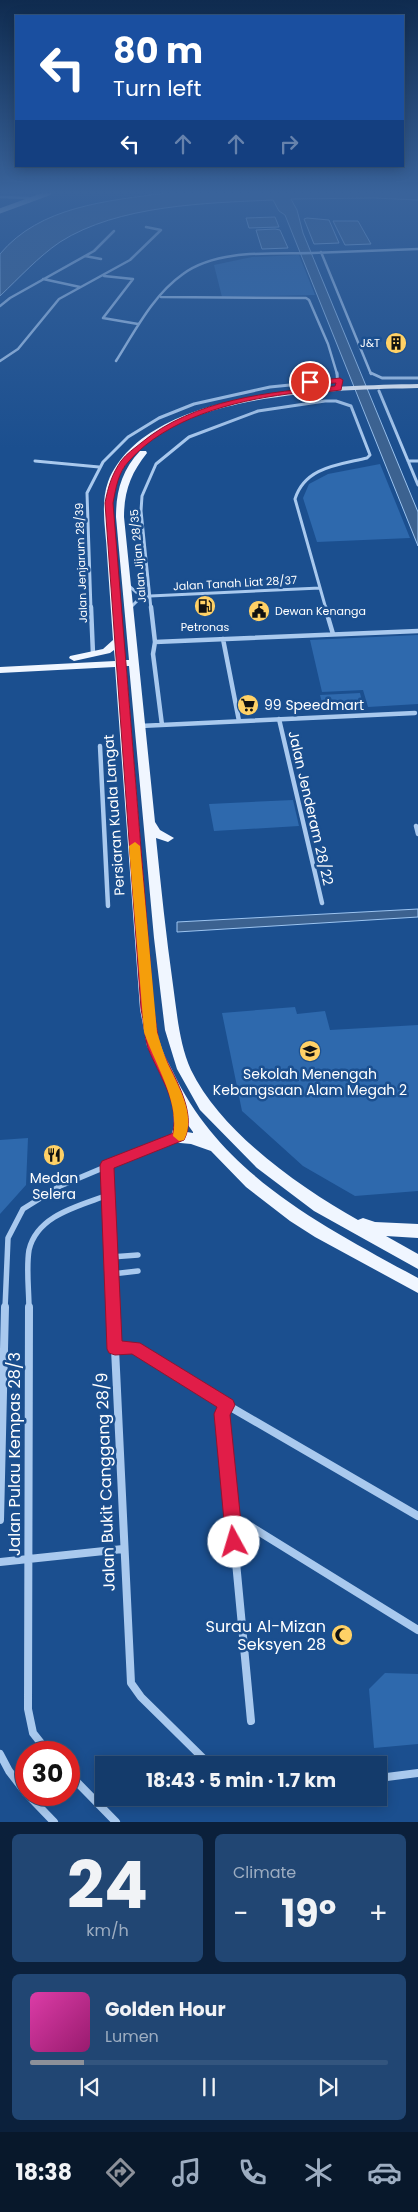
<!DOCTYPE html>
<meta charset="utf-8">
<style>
:root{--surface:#143b6b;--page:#214673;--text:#f1f3f6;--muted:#9dadc1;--line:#33557e;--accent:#8c9099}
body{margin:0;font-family:Poppins,sans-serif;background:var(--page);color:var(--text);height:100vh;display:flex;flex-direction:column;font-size:19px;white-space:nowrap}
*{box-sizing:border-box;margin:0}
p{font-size:16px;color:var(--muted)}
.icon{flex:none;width:28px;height:28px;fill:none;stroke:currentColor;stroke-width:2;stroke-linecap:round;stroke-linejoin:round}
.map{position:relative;height:1822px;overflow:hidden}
.drawer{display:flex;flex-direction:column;gap:12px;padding:12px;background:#0b203b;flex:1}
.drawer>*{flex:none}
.top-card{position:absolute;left:15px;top:15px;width:389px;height:152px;border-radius:0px;box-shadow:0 2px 12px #0003,0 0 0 1px var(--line);background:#1a4fa0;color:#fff;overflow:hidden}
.speed{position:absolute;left:15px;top:1741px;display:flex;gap:10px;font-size:25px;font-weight:700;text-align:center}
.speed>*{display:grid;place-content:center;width:65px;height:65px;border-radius:50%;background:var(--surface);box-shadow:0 2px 12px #0003,0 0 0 1px var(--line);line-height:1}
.speed .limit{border:8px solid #d22;background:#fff;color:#111}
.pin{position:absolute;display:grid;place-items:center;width:42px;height:42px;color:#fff;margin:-21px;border:2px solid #fff;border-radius:50%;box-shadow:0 1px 5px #0007}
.me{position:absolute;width:55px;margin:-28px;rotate:354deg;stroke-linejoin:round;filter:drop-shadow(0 0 4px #0008)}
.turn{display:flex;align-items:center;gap:18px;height:105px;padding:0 15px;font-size:22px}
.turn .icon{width:65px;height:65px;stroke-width:2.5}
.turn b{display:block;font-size:35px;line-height:42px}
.lanes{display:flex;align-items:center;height:48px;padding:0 15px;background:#0003;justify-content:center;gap:25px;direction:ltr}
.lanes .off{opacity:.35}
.big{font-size:38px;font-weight:700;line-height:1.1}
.drawer .widget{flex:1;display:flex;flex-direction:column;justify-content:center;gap:8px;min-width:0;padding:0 18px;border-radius:8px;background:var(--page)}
.drawer .dial{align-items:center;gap:0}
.dial b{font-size:65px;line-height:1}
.song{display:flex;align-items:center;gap:15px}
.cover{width:60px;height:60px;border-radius:8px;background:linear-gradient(135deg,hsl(320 70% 55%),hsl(320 70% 35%))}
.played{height:5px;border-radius:2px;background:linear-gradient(90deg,var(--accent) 15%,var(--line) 15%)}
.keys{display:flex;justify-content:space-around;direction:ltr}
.heat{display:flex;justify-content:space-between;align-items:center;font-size:28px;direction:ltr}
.drawer .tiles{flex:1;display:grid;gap:12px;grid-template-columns:1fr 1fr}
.widget:last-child{grid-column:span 2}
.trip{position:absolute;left:95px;top:1756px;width:292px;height:50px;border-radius:0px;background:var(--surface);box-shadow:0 2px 12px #0003,0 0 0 1px var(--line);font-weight:700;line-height:50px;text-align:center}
.dock{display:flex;height:80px;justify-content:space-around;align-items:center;background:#08182b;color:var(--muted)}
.dock .icon{width:35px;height:35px}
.dock .current{color:var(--accent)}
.dock b{font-size:22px;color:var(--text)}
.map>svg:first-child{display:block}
.green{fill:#2e69ad}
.water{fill:#3c6290;stroke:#9cc4f0}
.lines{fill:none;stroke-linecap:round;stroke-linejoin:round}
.minor-far4{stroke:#a9c9ee;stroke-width:2.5}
.minor-far3{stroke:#a9c9ee;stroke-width:3}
.minor-far2{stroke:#a9c9ee;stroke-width:4.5}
.minor-far1{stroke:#a9c9ee;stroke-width:5.5}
.minor{stroke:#a9c9ee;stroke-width:8}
.secondary{stroke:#d6e6fa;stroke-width:5}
.primary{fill:#f0f6ff;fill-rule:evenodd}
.route{fill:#e11d48;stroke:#92132f}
.slow{fill:#f59e0b}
.labels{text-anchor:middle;stroke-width:5;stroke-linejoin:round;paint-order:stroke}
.far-poi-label{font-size:11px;fill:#fff;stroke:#1b4f8f;text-anchor:end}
.far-street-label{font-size:11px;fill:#fff;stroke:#1b4f8f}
.poi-label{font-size:14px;fill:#fff;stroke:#1b4f8f}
.street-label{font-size:14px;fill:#fff;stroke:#1b4f8f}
.near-street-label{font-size:16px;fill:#fff;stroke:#1b4f8f}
.near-poi-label{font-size:16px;fill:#fff;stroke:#1b4f8f;text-anchor:end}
</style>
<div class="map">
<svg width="418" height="1822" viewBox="0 0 418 1822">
<rect width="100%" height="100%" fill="#1b4f8f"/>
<path class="green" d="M 299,255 L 315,295 L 222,297 L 214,265 L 252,257 Z
M 380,464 L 410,538 L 317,542 L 303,498 L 309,484 L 328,474 Z
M 418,635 L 418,704 L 368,707 L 363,690 L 322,692 L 310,640 Z
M 360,693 L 363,705 L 323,706 L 320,695 Z
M 293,800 L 299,826 L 214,831 L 209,804 Z
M 295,1007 L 297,1014 L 325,1011 L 330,1030 L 418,1025 L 418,1191 L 355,1196 L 303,1166 L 242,1111 L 222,1013 Z
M 28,1138 L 26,1185 L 0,1214 L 0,1140 Z
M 385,1673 L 418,1674 L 418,1744 L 374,1748 L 369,1689 Z"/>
<path class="water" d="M 166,193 L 418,193 L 418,200 L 374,198 L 291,199 L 297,210 L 303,233 L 418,512 L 418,546 L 285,215 L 279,211 L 273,200 C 206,203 118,205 60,242 C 38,257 20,277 0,296 L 0,254 C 40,206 107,201 166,193 Z
M 275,217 L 279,227 L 249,228 L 246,218 Z
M 307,218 L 329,220 L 339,243 L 314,244 L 304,219 Z
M 333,221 L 358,221 L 371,244 L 345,245 Z
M 275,229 L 280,230 L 288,248 L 262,249 L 256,230 Z
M 418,909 L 418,917 L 177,932 L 177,922 Z"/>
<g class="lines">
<path class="minor-far4" d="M 0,197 L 29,198
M 321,252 L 371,374
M 85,256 L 101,259
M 104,276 L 133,279 L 103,318 L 138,324
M 43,279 L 80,287
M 161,297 L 306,298 L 309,300 L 328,344 L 337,374
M 0,306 L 10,298 L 94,251 L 114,231
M 0,361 L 18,349 L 59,299 L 130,260 L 161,230 L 146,227
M 116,361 C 135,331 153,295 183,274 C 217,249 271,254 312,253 C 347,252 383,250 418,249"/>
<path class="minor-far3" d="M 337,373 L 338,388
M 371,373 L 382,378 L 418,378
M 379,391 L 418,485
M 35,461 L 99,467
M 408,461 L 418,461
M 127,584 L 136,592 L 147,596
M 130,608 L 138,600 L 150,596 L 320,588
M 91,609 L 87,493 L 103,462 L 128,437 L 159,418 L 194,404 L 270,387 L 340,380
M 151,609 L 141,511 L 142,496 L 156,464 L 189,437 L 258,411 L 325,401 L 336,401 L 351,406 L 370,455 L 367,458 C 338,465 305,467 295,499 L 326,609"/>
<path class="minor-far2" d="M 91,607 L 93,654
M 151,607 L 155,642 L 153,654 L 162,725
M 325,607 L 333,634
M 223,639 L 239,721
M 155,642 L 418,631
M 279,719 L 322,903
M 140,726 L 415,713
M 100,746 L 108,906
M 416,826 L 418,834"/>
<path class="minor-far1" d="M 107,1165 L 113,1309
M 111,1257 L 138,1255
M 112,1274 L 138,1271
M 5,1309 L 8,1238 L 23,1209 L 60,1186 L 174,1138
M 29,1309 C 29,1290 26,1268 29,1250 C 37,1215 79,1206 108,1195"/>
<path class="minor" d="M 29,1307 L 28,1709 L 33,1733 L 48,1752
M 113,1307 L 131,1683 L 141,1697 L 210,1765
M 115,1349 L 134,1347 L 227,1405 L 418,1516
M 227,1405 L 222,1414 L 251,1721
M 0,1520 L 5,1307
M 232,1522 L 245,1523 L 418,1630
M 0,1562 L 123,1549
M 0,1754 L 9,1771 L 26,1793
M 69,1774 L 116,1822
M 379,1778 L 418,1773
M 28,1795 L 54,1822"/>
<path class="secondary" d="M 0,211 L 49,193"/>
<path class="primary" d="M 418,384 L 418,388 C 338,390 150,391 117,482 C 108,505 115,535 117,558 C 119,592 122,626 125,660 L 129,660 L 116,517 C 116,491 122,470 140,451 L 146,451 L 147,453 C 131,473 124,491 124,517 L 155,822 L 160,830 L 174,838 L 168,842 L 156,838 C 161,887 166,936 173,985 C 177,1013 179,1043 191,1070 C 221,1132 299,1187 358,1220 L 363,1218 L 375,1222 L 418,1224 L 418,1238 L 386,1236 L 418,1254 L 418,1269 L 314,1211 L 257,1168 L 200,1110 L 177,1069 L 165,1030 L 154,938 L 129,666 L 126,666 L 154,1009 C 156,1021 157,1035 161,1046 C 164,1056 170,1065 174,1074 C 223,1176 323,1226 418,1278 L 418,1293 L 315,1237 L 290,1221 L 246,1187 L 211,1151 L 191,1144 L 170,1142 L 168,1138 L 172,1133 L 174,1126 L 173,1101 L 147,1046 L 140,1009 L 115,667 L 0,673 L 0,667 L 115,661 L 114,650 L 110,653 L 74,661 L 69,658 L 70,656 L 103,649 L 113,640 C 111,611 109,583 107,554 C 106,531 100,504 108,482 C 146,387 332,386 418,384 ZM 188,1125 L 193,1132 L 193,1133 L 187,1132 Z"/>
</g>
<linearGradient id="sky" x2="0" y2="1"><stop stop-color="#0f2b4f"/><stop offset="0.43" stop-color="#39639b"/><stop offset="1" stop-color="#39639b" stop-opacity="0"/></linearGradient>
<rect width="418" height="448" fill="url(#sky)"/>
<path class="route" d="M 340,378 L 343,380 L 341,390 C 324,393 305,392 288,394 C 233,401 167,418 129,461 C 118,472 116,488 113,503 L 154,1009 C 156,1021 157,1036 161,1048 C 171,1073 199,1112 184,1140 L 114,1168 L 122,1341 L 140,1343 L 233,1400 L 235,1405 L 230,1415 L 243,1542 L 240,1547 L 234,1550 L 228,1547 L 226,1542 L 214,1414 L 217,1407 L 132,1354 L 115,1355 L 109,1353 L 107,1349 L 100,1165 L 102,1161 L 171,1134 L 173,1133 C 179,1101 159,1076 148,1048 C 144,1036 144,1021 141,1009 L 105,503 C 108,487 112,474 121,461 C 126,454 135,448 141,443 C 194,399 269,392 335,386 L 336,383 L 310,384 L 306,382 Z"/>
<path class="slow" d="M 135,842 L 140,846 L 157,1032 C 160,1042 163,1052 167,1062 C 177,1084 197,1115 184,1140 L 179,1141 L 173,1136 C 180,1101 155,1065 144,1032 L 129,846 Z"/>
<defs>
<g id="building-disc" transform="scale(1.125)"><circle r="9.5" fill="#ffd166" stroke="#1b4f8f"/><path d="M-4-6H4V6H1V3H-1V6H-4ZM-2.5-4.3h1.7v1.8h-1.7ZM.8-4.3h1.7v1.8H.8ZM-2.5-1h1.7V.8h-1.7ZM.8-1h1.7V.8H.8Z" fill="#111"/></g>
<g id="fuel-disc" transform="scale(1.125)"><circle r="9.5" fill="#ffd166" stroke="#1b4f8f"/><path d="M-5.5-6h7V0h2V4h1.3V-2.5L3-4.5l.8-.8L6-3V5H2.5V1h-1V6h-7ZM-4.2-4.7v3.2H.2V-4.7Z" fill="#111"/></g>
<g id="civic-disc" transform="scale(1.125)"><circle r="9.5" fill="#ffd166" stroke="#1b4f8f"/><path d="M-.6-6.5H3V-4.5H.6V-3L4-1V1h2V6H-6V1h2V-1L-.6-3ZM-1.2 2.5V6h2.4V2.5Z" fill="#111"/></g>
<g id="supermarket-disc" transform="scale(1.125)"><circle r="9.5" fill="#ffd166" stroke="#1b4f8f"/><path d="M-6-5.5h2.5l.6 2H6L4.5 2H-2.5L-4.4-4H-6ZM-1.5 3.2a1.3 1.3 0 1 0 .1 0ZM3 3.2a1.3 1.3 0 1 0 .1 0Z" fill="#111"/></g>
<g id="school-disc" transform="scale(1.125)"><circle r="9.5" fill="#ffd166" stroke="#1b4f8f"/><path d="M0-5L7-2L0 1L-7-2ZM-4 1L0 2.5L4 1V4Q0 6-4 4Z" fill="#111"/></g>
<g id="restaurant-disc" transform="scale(1.125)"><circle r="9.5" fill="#ffd166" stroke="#1b4f8f"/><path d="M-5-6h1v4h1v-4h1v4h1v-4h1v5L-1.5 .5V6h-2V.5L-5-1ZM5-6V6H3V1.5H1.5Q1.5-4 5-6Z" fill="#111"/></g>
<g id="mosque-disc" transform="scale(1.125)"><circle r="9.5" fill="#ffd166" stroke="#1b4f8f"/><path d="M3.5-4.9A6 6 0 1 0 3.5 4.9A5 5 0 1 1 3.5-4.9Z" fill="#111"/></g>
</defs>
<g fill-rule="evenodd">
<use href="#building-disc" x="396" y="343"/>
<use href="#fuel-disc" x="205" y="606"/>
<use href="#civic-disc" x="259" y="611"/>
<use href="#supermarket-disc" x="248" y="705"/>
<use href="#school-disc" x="310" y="1051"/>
<use href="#restaurant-disc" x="54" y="1155"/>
<use href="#mosque-disc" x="342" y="1635"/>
</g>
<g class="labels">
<g class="far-poi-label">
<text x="380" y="347">J&amp;T</text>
<text x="275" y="615" text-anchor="start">Dewan Kenanga</text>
<text x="205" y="631" text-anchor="middle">Petronas</text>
</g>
<g class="far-street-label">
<text transform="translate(138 556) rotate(-95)" y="4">Jalan Jijan 28/35</text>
<text transform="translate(81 563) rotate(-92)" y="4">Jalan Jenjarum 28/39</text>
<text transform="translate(235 583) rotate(-3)" y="4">Jalan Tanah Liat 28/37</text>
</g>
<g class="poi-label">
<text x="264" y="710" text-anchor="start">99 Speedmart</text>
<text x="310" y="1079">Sekolah Menengah<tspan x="310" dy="16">Kebangsaan Alam Megah 2</tspan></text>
<text x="54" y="1183">Medan<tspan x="54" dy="16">Selera</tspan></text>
</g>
<g class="street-label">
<text transform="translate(311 808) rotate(77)" y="5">Jalan Jenderam 28/22</text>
<text transform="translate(114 815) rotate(-94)" y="5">Persiaran Kuala Langat</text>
</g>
<g class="near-street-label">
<text transform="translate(14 1454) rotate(-90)" y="6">Jalan Pulau Kempas 28/3</text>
<text transform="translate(105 1482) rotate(-92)" y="6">Jalan Bukit Canggang 28/9</text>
</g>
<g class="near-poi-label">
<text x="326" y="1632">Surau Al-Mizan<tspan x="326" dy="18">Seksyen 28</tspan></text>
</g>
</g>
</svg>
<div class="speed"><div class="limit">30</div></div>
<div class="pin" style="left:310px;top:382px;background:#d93025"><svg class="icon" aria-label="arrive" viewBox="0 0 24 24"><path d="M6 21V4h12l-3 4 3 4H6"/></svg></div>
<svg class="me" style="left:234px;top:1542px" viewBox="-20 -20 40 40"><circle r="19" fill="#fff"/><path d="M0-13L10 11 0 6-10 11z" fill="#e11d48"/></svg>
<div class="trip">18:43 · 5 min · 1.7 km</div>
<div class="top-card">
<div class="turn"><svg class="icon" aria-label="left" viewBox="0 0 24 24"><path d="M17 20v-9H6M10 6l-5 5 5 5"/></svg><div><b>80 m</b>Turn left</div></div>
<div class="lanes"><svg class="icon" aria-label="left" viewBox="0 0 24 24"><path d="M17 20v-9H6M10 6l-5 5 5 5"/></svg><svg class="icon off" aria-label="ahead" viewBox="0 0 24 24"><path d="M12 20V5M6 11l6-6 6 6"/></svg><svg class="icon off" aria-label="ahead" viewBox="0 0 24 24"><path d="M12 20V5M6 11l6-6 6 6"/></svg><svg class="icon off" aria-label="right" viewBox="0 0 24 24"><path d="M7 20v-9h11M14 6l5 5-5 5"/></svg></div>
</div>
</div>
<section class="drawer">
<div class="tiles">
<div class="widget dial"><b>24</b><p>km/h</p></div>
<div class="widget"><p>Climate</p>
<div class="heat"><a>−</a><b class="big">19°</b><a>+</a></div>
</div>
<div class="widget">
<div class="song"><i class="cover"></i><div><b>Golden Hour</b><p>Lumen</p></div></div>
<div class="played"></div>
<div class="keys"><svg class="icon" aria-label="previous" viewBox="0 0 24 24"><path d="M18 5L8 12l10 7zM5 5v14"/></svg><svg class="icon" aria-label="pause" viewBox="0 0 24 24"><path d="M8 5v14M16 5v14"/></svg><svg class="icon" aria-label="next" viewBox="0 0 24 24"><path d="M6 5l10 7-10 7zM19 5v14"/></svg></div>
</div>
</div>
</section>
<nav class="dock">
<b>18:38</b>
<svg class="icon current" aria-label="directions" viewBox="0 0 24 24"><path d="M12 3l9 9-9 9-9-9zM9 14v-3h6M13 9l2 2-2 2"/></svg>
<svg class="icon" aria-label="music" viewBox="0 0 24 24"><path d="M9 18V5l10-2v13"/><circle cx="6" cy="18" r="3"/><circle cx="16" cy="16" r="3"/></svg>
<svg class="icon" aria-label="phone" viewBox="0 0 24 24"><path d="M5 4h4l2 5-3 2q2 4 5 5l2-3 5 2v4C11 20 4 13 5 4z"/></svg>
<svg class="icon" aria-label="climate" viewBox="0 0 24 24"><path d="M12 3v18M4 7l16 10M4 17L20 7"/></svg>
<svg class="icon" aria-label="car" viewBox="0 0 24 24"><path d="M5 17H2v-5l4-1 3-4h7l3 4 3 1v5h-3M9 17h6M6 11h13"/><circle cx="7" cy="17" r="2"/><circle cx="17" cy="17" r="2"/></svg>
</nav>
